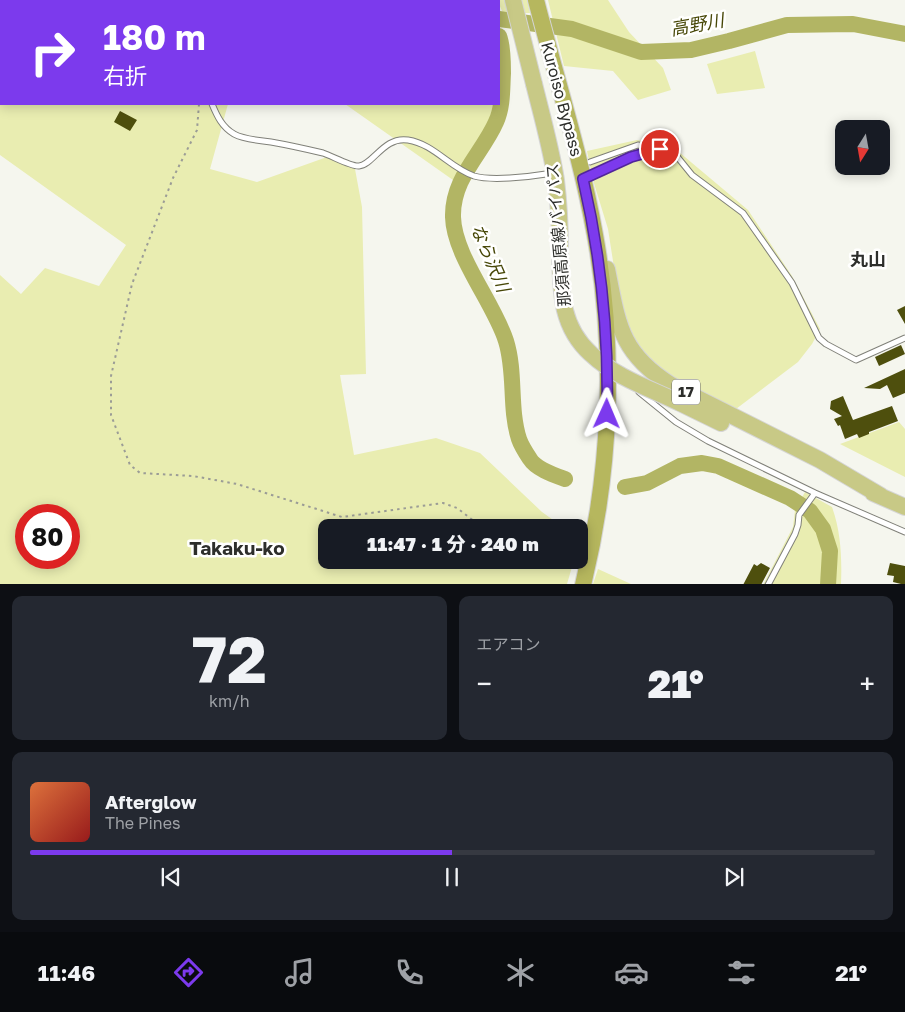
<!DOCTYPE html>
<html lang="ja">
<meta charset="utf-8">
<style>
:root{--surface:#171b24;--page:#242831;--text:#f1f3f6;--muted:#9ea1a6;--line:#363941;--accent:#7c3aed}
body{margin:0;font-family:"Golos Text","Noto Sans JP",sans-serif;background:var(--page);color:var(--text);height:100vh;display:flex;flex-direction:column;font-size:19px;white-space:nowrap}
*{box-sizing:border-box;margin:0}
p{font-size:16px;color:var(--muted)}
.icon{flex:none;width:28px;height:28px;fill:none;stroke:currentColor;stroke-width:2;stroke-linecap:round;stroke-linejoin:round}
.map{position:relative;height:584px;overflow:hidden}
.details{display:flex;flex-direction:column;gap:12px;padding:12px;background:#0d0f14;flex:1}
.details>*{flex:none}
.guide{position:absolute;left:0px;top:0px;width:500px;height:105px;box-shadow:0 2px 12px #0003;background:#7c3aed;color:#fff;overflow:hidden}
.needle{width:32px;rotate:191deg}
.tools{position:absolute;left:835px;top:120px;display:grid;gap:10px}
.tools a{display:grid;place-items:center;width:55px;height:55px;border-radius:10px;background:var(--surface);box-shadow:0 2px 12px #0003;font-size:25px}
.speed{position:absolute;left:15px;top:504px;display:flex;gap:10px;font-size:25px;font-weight:700;text-align:center}
.speed>*{display:grid;place-content:center;width:65px;height:65px;border-radius:50%;background:var(--surface);box-shadow:0 2px 12px #0003;line-height:1}
.speed .limit{border:8px solid #d22;background:#fff;color:#111}
.pin{position:absolute;display:grid;place-items:center;width:42px;height:42px;color:#fff;margin:-21px;border:2px solid #fff;border-radius:50%;box-shadow:0 1px 5px #0007}
.me{position:absolute;width:55px;margin:-28px;rotate:1deg;stroke-linejoin:round;filter:drop-shadow(0 0 4px #0008)}
.turn{display:flex;align-items:center;gap:18px;height:105px;padding:0 20px;font-size:22px}
.turn .icon{width:65px;height:65px;stroke-width:2.5}
.turn b{display:block;font-size:35px;line-height:42px}
.big{font-size:38px;font-weight:800;line-height:1.1}
.details .tile{flex:1;display:flex;flex-direction:column;justify-content:center;gap:8px;min-width:0;padding:0 18px;border-radius:10px;background:var(--page)}
.details .dial{align-items:center;gap:0}
.dial b{font-size:65px;line-height:1}
.song{display:flex;align-items:center;gap:15px}
.cover{width:60px;height:60px;border-radius:8px;background:linear-gradient(135deg,hsl(20 70% 55%),hsl(0 70% 35%))}
.played{height:5px;border-radius:2px;background:linear-gradient(90deg,var(--accent) 50%,var(--line) 50%)}
.keys{display:flex;justify-content:space-around;direction:ltr}
.heat{display:flex;justify-content:space-between;align-items:center;font-size:28px;direction:ltr}
.details .tiles{flex:1;display:grid;gap:12px;grid-template-columns:1fr 1fr}
.tile:last-child{grid-column:span 2}
.trip{position:absolute;left:318px;top:519px;width:270px;height:50px;border-radius:10px;background:var(--surface);box-shadow:0 2px 12px #0003;font-weight:800;line-height:50px;text-align:center}
.tabs{display:flex;height:80px;justify-content:space-around;align-items:center;background:#090b0e;color:var(--muted)}
.tabs .icon{width:35px;height:35px}
.tabs .current{color:var(--accent)}
.tabs b{font-size:22px;color:var(--text)}
.map>svg:first-child{display:block}
.green{fill:#e9edb1;fill-rule:evenodd}
.lines{fill:none;stroke-linecap:round;stroke-linejoin:round}
.river{stroke:#b2b564;stroke-width:16}
.building{fill:#4e4f0d}
.service-casing{stroke:#808179;stroke-width:7}
.minor-casing{stroke:#808179;stroke-width:12}
.primary-casing{stroke:#d5d5d5;stroke-width:18}
.trunk-casing{stroke:#d5d5d5;stroke-width:18}
.path{stroke:#9b9c96;stroke-width:2;stroke-dasharray:2.5 4;stroke-linecap:butt}
.service{stroke:#fff;stroke-width:5}
.minor{stroke:#fff;stroke-width:10}
.primary{stroke:#c8c986;stroke-width:16}
.trunk{stroke:#b6b75e;stroke-width:16}
.primary-bridge-casing{stroke:#d5d5d5;stroke-width:18;stroke-linecap:butt}
.primary-bridge{stroke:#c8c986;stroke-width:16}
.route-casing{stroke:#51269a;stroke-width:12}
.route{stroke:#7c3aed;stroke-width:9}
.labels{text-anchor:middle;stroke-width:5;stroke-linejoin:round;paint-order:stroke}
.shield{fill:#fffffe;stroke:#6c6d6a;stroke-width:1}
.shield-label{font-size:15px;font-weight:bold;fill:#2d2e2b}
.street-label{font-size:16px;fill:#2d2e2b;stroke:#fffffe}
.water-label{font-size:18px;font-style:italic;fill:#474707;stroke:#fffffe}
.neighbourhood-label{font-size:18px;font-weight:bold;fill:#2d2e2b;stroke:#fffffe}
.quarter-label{font-size:19px;font-weight:bold;fill:#2d2e2b;stroke:#fffffe}
</style>
<div class="map">
<svg width="905" height="585" viewBox="0 0 905 585">
<rect width="100%" height="100%" fill="#f5f6ee"/>
<path class="green" d="M 0,0 L 163,1 L 1,1 L 1,104 L 228,104 L 210,169 L 257,182 L 327,157 L 355,169 L 362,207 L 366,374 L 340,375 L 354,455 L 436,438 L 480,453 L 542,512 L 563,527 L 326,528 L 326,560 L 574,560 L 567,584 L 0,584 L 0,275 L 21,294 L 45,268 L 99,286 L 126,245 L 0,155 ZM 26,515 L 69,515 L 69,558 L 26,558 Z
M 193,0 L 477,0 L 477,1 L 191,1 Z
M 497,0 L 527,0 L 530,13 L 503,13 Z
M 548,0 L 608,0 L 629,32 L 663,68 L 671,90 L 638,100 L 613,71 L 564,66 Z
M 755,51 L 765,88 L 717,94 L 707,64 Z
M 345,104 L 494,104 C 493,127 465,161 453,180 Z
M 637,140 L 673,147 L 748,210 L 792,276 L 820,329 L 812,344 L 798,362 L 736,409 L 659,371 L 635,346 L 620,306 L 608,229 L 593,180 L 587,151 Z
M 899,422 L 905,429 L 905,477 L 840,444 Z
M 805,492 L 832,507 C 841,532 842,558 841,584 L 763,585 L 793,527 L 795,510 Z
M 598,569 L 631,584 L 593,584 Z"/>
<g class="lines">
<path class="river" d="M 483,0 L 484,1
M 499,19 L 572,29 L 641,52 L 691,50 L 729,41 L 787,25 L 853,24 L 905,34
M 499,36 C 503,46 503,62 503,73 C 502,89 503,107 496,122 C 482,154 452,178 453,217 C 454,256 494,303 506,341 C 516,373 509,408 519,439 C 521,445 526,453 530,459 C 536,469 554,475 565,479
M 625,487 L 647,483 L 680,466 L 702,463 L 718,466 L 790,498 L 810,511 L 823,529 L 830,551 L 828,585"/>
</g>
<path class="building" d="M 120,111 L 137,120 L 130,131 L 114,122 Z
M 905,306 L 905,324 L 897,310 Z
M 901,345 L 905,354 L 879,366 L 875,357 Z
M 905,369 L 905,393 L 893,398 L 887,385 L 880,389 L 864,388 Z
M 843,396 L 853,420 L 892,406 L 898,421 L 869,432 L 869,434 L 859,438 L 857,434 L 845,439 L 840,425 L 838,426 L 834,419 L 842,416 L 830,409 L 831,401 Z
M 761,563 L 770,568 L 761,585 L 743,585 L 754,564 L 757,566 Z
M 890,563 L 905,566 L 905,585 L 893,582 L 894,576 L 887,575 Z"/>
<g class="lines">
<g class="service-casing">
<path id="service" d="M 155,0 L 156,1
M 212,104 C 217,116 222,127 234,134 C 245,140 259,140 271,142 C 288,145 306,149 323,153 C 332,156 352,167 359,166 C 373,165 384,136 408,140 C 434,144 450,168 474,176 C 491,181 528,177 546,174
M 590,162 L 638,145 L 656,147 L 675,154 L 692,175 L 743,213 L 792,283 L 819,338 L 826,344 L 856,360 L 905,338
M 586,178 L 631,157 L 657,149
M 639,392 L 676,422 L 708,441 L 815,493 L 905,532
M 768,585 L 795,534 L 798,525 L 799,515 L 815,493"/>
</g>
<g class="minor-casing">
<path id="minor" d="M 92,1 L 93,0
M 0,94 L 1,93"/>
</g>
<g class="primary-casing">
<path id="primary" d="M 513,0 L 534,84
M 607,269 C 618,324 620,353 671,385 L 820,460 L 881,496
M 680,403 L 721,423
M 873,493 L 905,507"/>
</g>
<g class="trunk-casing">
<path id="trunk" d="M 536,0 C 556,78 581,156 595,235 C 616,350 611,471 583,585"/>
</g>
<path class="path" d="M 286,0 L 289,1
M 262,1 L 264,0
M 199,104 L 197,130 L 173,178 L 132,284 L 111,376 L 111,415 L 130,465 L 140,473 L 193,476 L 237,484 L 342,517 L 443,503 L 457,508 L 483,528"/>
<use href="#service" class="service"/>
<use href="#minor" class="minor"/>
<use href="#primary" class="primary"/>
<use href="#trunk" class="trunk"/>
<g class="primary-bridge-casing">
<path id="primary-bridge" d="M 534,84 C 542,116 551,148 556,180 C 559,204 560,228 560,252 C 561,291 560,326 591,354 C 615,377 651,389 680,403"/>
</g>
<use href="#primary-bridge" class="primary-bridge"/>
</g>
<g class="lines">
<g class="route-casing">
<path id="route" d="M 607,414 C 609,334 601,257 583,179 L 631,157 L 660,149"/>
</g>
<use href="#route" class="route"/>
</g>
<g class="labels">
<rect class="shield" x="672" y="379.5" width="28" height="25" rx="4"/>
<g class="shield-label">
<text x="686" y="397">17</text>
</g>
<g class="street-label">
<text transform="translate(562 99) rotate(75)" y="6">Kuroiso Bypass</text>
<text transform="translate(558 235) rotate(-95)" y="6">那須高原線バイパス</text>
</g>
<g class="water-label">
<text transform="translate(697 25) rotate(-10)" y="6">高野川</text>
<text transform="translate(490 258) rotate(67)" y="6">なら沢川</text>
</g>
<g class="neighbourhood-label">
<text x="868" y="266">丸山</text>
</g>
<g class="quarter-label">
<text x="237" y="555">Takaku-ko</text>
</g>
</g>
</svg>
<div class="tools">
<a><svg class="needle" viewBox="-14 -14 28 28"><path d="M0-13l5 13h-10z" fill="#e53935"/><path d="M0 13l5-13h-10z" fill="#9ea1a6"/></svg></a>
</div>
<div class="speed"><div class="limit">80</div></div>
<div class="pin" style="left:660px;top:149px;background:#d93025"><svg class="icon" aria-label="arrive" viewBox="0 0 24 24"><path d="M6 21V4h12l-3 4 3 4H6"/></svg></div>
<svg class="me" style="left:607px;top:414px" viewBox="-20 -20 40 40"><path d="M0-17L14 15 0 8-14 15z" fill="#7c3aed" stroke="#fff" stroke-width="4"/></svg>
<div class="trip">11:47 · 1 分 · 240 m</div>
<div class="guide">
<div class="turn"><svg class="icon" aria-label="right" viewBox="0 0 24 24"><path d="M7 20v-9h11M14 6l5 5-5 5"/></svg><div><b>180 m</b>右折</div></div>
</div>
</div>
<section class="details">
<div class="tiles">
<div class="tile dial"><b>72</b><p>km/h</p></div>
<div class="tile"><p>エアコン</p>
<div class="heat"><a>−</a><b class="big">21°</b><a>+</a></div>
</div>
<div class="tile">
<div class="song"><i class="cover"></i><div><b>Afterglow</b><p>The Pines</p></div></div>
<div class="played"></div>
<div class="keys"><svg class="icon" aria-label="previous" viewBox="0 0 24 24"><path d="M18 5L8 12l10 7zM5 5v14"/></svg><svg class="icon" aria-label="pause" viewBox="0 0 24 24"><path d="M8 5v14M16 5v14"/></svg><svg class="icon" aria-label="next" viewBox="0 0 24 24"><path d="M6 5l10 7-10 7zM19 5v14"/></svg></div>
</div>
</div>
</section>
<nav class="tabs">
<b>11:46</b>
<svg class="icon current" aria-label="directions" viewBox="0 0 24 24"><path d="M12 3l9 9-9 9-9-9zM9 14v-3h6M13 9l2 2-2 2"/></svg>
<svg class="icon" aria-label="music" viewBox="0 0 24 24"><path d="M9 18V5l10-2v13"/><circle cx="6" cy="18" r="3"/><circle cx="16" cy="16" r="3"/></svg>
<svg class="icon" aria-label="phone" viewBox="0 0 24 24"><path d="M5 4h4l2 5-3 2q2 4 5 5l2-3 5 2v4C11 20 4 13 5 4z"/></svg>
<svg class="icon" aria-label="climate" viewBox="0 0 24 24"><path d="M12 3v18M4 7l16 10M4 17L20 7"/></svg>
<svg class="icon" aria-label="car" viewBox="0 0 24 24"><path d="M5 17H2v-5l4-1 3-4h7l3 4 3 1v5h-3M9 17h6M6 11h13"/><circle cx="7" cy="17" r="2"/><circle cx="17" cy="17" r="2"/></svg>
<svg class="icon" aria-label="filters" viewBox="0 0 24 24"><path d="M4 7h16M4 17h16"/><circle cx="9" cy="7" r="2"/><circle cx="15" cy="17" r="2"/></svg>
<b>21°</b>
</nav>
